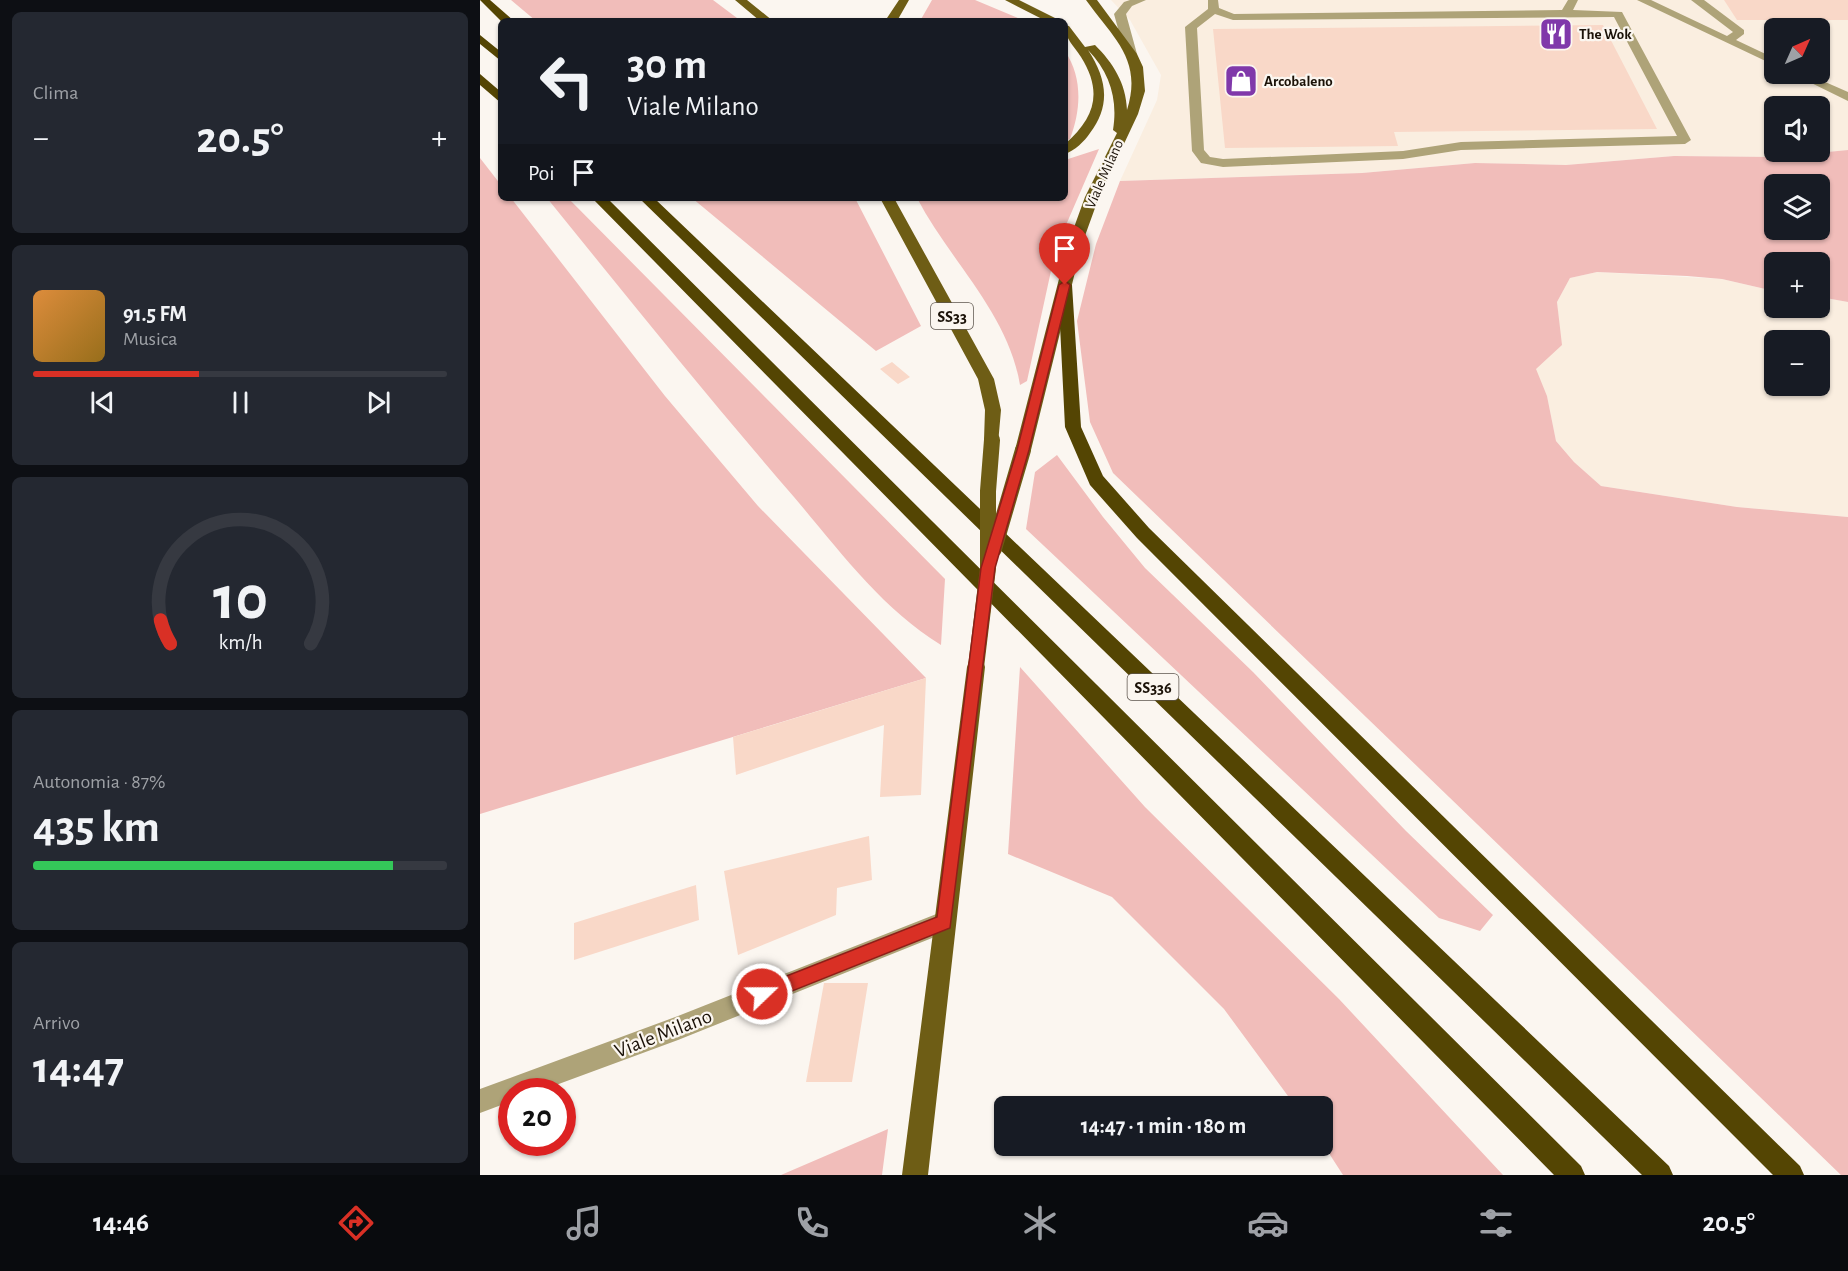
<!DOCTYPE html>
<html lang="it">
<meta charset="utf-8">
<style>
:root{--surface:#171b24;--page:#242831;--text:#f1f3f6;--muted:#9ea1a6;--line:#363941;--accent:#d93025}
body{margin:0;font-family:"Alegreya Sans",sans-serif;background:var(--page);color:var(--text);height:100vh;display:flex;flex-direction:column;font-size:22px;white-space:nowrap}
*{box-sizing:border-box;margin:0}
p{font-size:20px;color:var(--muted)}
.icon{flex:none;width:33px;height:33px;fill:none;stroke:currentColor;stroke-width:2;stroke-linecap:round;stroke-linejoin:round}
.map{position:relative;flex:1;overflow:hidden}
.details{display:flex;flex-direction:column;gap:12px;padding:12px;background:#0d0f14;width:480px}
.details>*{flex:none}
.hud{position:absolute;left:18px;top:18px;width:570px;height:183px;border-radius:9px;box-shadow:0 2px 4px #0004;background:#171b24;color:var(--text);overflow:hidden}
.needle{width:39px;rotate:45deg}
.buttons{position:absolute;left:1284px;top:18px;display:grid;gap:12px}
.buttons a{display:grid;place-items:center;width:66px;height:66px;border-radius:9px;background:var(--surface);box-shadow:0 2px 4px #0004;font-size:30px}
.speed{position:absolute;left:18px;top:1078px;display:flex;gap:12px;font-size:30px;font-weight:700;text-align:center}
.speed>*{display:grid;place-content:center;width:78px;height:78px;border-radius:50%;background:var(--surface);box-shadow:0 2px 4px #0004;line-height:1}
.speed .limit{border:9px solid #d22;background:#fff;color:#111}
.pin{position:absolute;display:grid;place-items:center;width:51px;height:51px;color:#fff;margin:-62px -26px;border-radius:50% 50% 50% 0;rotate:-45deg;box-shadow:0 0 6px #0007}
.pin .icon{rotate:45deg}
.me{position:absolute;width:66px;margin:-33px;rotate:68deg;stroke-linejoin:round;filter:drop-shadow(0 0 4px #0008)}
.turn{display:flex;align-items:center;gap:21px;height:126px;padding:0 30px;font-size:27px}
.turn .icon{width:78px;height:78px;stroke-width:2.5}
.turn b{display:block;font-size:42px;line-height:51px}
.then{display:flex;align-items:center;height:57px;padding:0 30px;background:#0003;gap:12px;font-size:22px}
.big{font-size:45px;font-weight:700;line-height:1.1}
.details .card{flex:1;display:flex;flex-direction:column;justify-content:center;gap:9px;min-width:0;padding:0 21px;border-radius:9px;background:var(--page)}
.details .dial{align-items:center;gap:0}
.dial svg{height:156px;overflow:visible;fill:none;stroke:var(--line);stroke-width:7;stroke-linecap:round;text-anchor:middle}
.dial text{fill:var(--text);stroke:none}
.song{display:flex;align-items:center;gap:18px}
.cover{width:72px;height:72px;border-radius:9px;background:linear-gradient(135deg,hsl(30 70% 55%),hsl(40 70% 35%))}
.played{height:6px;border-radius:3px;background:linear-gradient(90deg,var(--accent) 40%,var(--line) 40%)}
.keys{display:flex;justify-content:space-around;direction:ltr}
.heat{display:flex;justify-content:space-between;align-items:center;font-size:33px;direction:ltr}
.charge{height:9px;border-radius:4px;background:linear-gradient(90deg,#34c759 87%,var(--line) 0)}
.trip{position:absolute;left:514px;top:1096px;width:339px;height:60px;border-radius:9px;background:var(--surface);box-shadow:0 2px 4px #0004;font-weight:700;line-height:60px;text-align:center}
.menu{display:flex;height:96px;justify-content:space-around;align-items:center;background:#090b0e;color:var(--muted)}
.menu .icon{width:42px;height:42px}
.menu .active{color:var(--accent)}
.menu b{font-size:27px;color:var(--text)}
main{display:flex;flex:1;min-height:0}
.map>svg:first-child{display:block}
.built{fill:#faeee0;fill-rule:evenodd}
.green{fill:#f1bdba;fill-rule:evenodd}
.building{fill:#f9d8c8}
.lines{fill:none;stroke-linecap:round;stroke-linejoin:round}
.minor{fill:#aea378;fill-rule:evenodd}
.major{fill:#6e5d15;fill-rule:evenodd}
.highway{fill:#544503;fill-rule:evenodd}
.major-bridge{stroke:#6e5d15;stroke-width:16}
.route{fill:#d93025;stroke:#8d1f18;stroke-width:1.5}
.labels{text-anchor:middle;stroke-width:4.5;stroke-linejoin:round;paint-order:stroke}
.far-poi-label{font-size:15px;font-weight:bold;fill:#1b1208;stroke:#fbf6f0;text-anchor:start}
.far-street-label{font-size:15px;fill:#1b1208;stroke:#fbf6f0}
.shield{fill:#fbf6f0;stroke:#5e564e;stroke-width:1.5}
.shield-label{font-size:16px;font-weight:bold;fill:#1b1208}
.near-street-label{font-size:21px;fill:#1b1208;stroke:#fbf6f0}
</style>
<main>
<section class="details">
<div class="card"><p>Clima</p>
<div class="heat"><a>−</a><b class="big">20.5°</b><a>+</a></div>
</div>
<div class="card">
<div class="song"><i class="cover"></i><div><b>91.5 FM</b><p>Musica</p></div></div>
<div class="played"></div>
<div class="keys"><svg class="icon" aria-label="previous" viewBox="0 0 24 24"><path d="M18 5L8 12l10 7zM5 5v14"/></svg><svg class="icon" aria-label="pause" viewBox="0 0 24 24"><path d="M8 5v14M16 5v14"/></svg><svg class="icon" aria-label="next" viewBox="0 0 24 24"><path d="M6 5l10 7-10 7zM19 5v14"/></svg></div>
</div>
<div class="card dial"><svg viewBox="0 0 100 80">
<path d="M14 69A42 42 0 1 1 86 69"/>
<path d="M14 69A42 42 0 0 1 9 57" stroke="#d93025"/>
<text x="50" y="56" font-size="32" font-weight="700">10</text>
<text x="50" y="72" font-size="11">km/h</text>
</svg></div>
<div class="card"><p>Autonomia · 87%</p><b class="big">435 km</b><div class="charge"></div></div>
<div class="card"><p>Arrivo</p><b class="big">14:47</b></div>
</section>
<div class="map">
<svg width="1368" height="1175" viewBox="0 0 1368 1175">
<rect width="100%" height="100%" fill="#fbf6f0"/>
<path class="built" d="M 631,0 L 1368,0 L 1368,150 L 1296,157 L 1194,156 L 1086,165 L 995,163 L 882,173 L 640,181 L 677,100 L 681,75 L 650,20 ZM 1294,28 L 1340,28 L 1340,74 L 1294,74 ZM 1294,106 L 1340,106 L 1340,152 L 1294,152 Z
M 1117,272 L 1242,279 L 1294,291 L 1294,308 L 1340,308 L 1340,297 L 1368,302 L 1368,517 L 1257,507 L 1121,486 L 1094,462 L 1076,441 L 1067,396 L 1055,369 L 1081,345 L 1077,302 L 1090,278 ZM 1294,340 L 1340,340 L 1340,386 L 1294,386 Z"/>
<path class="green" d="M 31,0 L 233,0 L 261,21 L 56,21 Z
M 452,0 L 495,0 L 545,21 L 440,21 Z
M 585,51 C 603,78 601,110 590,139 L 585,141 Z
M 619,149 L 576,248 L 547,381 L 540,385 C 528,313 470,261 437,198 L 585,198 L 585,160 Z
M 1368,150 L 1368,302 L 1340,297 L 1340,262 L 1294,262 L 1294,291 L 1242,279 L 1207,276 L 1117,272 L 1090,278 L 1077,302 L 1082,345 L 1056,369 L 1067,396 L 1076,441 L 1094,462 L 1121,486 L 1257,507 L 1368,517 L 1368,1175 L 1361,1175 L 633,473 L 610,422 L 597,321 L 616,244 L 640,181 L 882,173 L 995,163 L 1086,165 L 1194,156 L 1296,157 ZM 1294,184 L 1340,184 L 1340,230 L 1294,230 Z
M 0,158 L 21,185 L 21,198 L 31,198 L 185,396 L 278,506 L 446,678 L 0,814 Z
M 67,198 L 88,198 L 465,579 L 461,645 C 401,608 359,550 314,497 C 229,399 148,298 67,198 Z
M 212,198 L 375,198 L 441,326 L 396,351 Z
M 577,455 L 623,517 L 665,568 L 773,672 L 926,831 L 1013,915 L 1000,931 L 959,918 L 546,529 L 555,472 Z
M 540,667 L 665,807 L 859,999 L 1023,1175 L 863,1175 L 843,1144 L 843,1107 L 816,1107 L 744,1009 L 632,897 L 528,854 Z
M 408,1129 L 402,1175 L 301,1175 Z"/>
<path class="building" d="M 1244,0 L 1368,0 L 1368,20 L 1257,20 Z
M 1123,25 L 1177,129 L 914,132 L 918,146 L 745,148 L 733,29 Z
M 412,362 L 430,377 L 418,384 L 400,369 Z
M 446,678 L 441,795 L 400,797 L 404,725 L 256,775 L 253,737 Z
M 389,836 L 392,880 L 357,888 L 356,915 L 258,955 L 244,871 Z
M 216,885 L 219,920 L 94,960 L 94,923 Z
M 344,983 L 388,983 L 372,1082 L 326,1082 Z"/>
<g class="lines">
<path class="minor" d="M 650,0 L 666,0 L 652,6 L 646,14 L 657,54 L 651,57 L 645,54 L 634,14 L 644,2 Z
M 728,0 L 738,0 L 739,8 L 754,14 L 1082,10 L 1088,0 L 1098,0 L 1093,10 L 1142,12 L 1211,140 L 1205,144 L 981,150 L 923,159 L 743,167 L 721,163 L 712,151 L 705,27 L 728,9 ZM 735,14 L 753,20 L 1134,17 L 1197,136 L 981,142 L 923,151 L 743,159 L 730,157 L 724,150 L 717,28 Z
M 1157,0 L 1171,0 L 1247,36 L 1253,32 L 1211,0 L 1224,0 L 1264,30 L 1264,34 L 1256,40 L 1294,58 L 1294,65 Z
M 1313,74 L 1327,74 L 1368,92 L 1368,101 Z
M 464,911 L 472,914 L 475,922 L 472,930 L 198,1040 L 57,1092 L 32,1092 L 32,1101 L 0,1113 L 0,1089 L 198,1016 Z"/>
<path class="major" d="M 255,0 L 267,0 L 293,21 L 280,21 Z
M 419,0 L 429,0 L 417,21 L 405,21 Z
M 525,0 L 539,0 L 581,21 L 566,21 Z
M 606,0 L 617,0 L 657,54 L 663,67 L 665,91 L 658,114 L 619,197 L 602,244 L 551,450 L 543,456 L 535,450 L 588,244 L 605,197 L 637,133 L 633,130 C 638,99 630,73 608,50 C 627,79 631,105 610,133 C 605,141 594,151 585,154 L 585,144 C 615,118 623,92 601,57 C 594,46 585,39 585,25 L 589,26 L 605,47 L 615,45 C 633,63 646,83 647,110 C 663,59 633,38 606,0 Z
M 400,198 L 414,198 L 514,379 L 521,410 L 518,444 L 512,446 L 504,440 L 505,410 L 498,379 Z
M 496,659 L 503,661 L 505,667 L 448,1175 L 422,1175 L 487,667 L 489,661 Z"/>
<path class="highway" d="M 0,0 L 10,0 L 34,21 L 21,21 Z
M 0,35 L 21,52 L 21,61 L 0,44 Z
M 0,74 L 21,92 L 21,103 L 0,85 Z
M 112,198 L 127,198 L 1101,1166 L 1105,1175 L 1074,1175 Z
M 159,198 L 174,198 L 1189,1166 L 1193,1175 L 1162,1175 Z
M 585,280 L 592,285 L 601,427 L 623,476 L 669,528 L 1320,1166 L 1324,1175 L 1293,1175 L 657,538 L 610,485 L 585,427 L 578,285 Z"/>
<path class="major-bridge" d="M 514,549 L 543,450
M 496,667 L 508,568 L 508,491 L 512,440"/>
</g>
<path class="route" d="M 585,281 L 590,285 L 549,450 L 515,568 L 470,928 L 282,1003 L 276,1001 L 273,994 L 276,988 L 457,917 L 501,568 L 537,450 L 579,285 Z"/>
<defs>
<g id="restaurant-square" transform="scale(1.725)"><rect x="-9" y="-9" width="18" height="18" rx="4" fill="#8038aa" stroke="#fbf6f0"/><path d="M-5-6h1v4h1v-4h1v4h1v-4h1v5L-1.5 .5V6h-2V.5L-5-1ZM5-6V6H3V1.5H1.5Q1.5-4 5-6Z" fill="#fff"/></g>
<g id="shop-square" transform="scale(1.725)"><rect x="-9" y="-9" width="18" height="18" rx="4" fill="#8038aa" stroke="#fbf6f0"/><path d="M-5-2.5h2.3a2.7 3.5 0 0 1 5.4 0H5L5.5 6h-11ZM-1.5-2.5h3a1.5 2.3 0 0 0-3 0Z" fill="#fff"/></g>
</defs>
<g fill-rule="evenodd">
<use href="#restaurant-square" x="1076" y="34"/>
<use href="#shop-square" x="761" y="81"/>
</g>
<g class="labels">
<g class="far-poi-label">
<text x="1099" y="39">The Wok</text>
<text x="784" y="86">Arcobaleno</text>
</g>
<g class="far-street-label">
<text transform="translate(624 174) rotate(-66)" y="5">Viale Milano</text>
</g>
<g class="shield">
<rect x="451" y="303" width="42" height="26" rx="4.5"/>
<rect x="647.5" y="674" width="51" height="26" rx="4.5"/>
</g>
<g class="shield-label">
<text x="472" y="322">SS33</text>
<text x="673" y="693">SS336</text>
</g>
<g class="near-street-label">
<text transform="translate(183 1033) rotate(-21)" y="7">Viale Milano</text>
</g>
</g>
</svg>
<div class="buttons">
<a><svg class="needle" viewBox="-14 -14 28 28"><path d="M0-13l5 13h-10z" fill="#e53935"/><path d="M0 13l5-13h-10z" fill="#9ea1a6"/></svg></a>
<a><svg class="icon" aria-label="sound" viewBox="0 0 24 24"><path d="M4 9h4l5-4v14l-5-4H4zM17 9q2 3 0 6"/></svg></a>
<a><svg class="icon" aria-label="layers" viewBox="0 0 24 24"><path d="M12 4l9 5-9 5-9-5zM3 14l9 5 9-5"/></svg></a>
<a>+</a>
<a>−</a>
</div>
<div class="speed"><div class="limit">20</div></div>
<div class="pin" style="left:585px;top:285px;background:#d93025"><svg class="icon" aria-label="arrive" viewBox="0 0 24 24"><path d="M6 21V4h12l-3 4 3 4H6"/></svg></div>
<svg class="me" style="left:282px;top:994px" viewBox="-20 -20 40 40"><circle r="17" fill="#d93025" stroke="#fff" stroke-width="3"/><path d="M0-11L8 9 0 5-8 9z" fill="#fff"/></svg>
<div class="trip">14:47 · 1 min · 180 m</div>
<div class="hud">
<div class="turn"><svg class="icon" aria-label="left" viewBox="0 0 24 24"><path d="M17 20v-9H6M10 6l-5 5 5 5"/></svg><div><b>30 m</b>Viale Milano</div></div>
<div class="then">Poi<svg class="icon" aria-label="arrive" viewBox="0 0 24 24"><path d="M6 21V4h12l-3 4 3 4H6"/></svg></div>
</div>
</div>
</main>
<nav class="menu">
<b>14:46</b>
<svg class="icon active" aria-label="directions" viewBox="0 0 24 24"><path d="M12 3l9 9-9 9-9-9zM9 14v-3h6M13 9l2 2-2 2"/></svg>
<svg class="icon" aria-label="music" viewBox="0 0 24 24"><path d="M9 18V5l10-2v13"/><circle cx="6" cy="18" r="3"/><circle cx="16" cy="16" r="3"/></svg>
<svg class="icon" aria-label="phone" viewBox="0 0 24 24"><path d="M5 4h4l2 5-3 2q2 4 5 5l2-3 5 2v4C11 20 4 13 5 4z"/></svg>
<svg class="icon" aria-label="climate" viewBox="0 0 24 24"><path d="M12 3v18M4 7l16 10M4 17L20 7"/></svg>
<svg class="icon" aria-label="car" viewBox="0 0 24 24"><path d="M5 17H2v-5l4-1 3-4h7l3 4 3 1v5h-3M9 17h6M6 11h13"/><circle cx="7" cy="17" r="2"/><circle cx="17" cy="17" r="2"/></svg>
<svg class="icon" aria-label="filters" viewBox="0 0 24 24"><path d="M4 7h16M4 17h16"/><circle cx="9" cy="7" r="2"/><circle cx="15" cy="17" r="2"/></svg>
<b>20.5°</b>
</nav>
